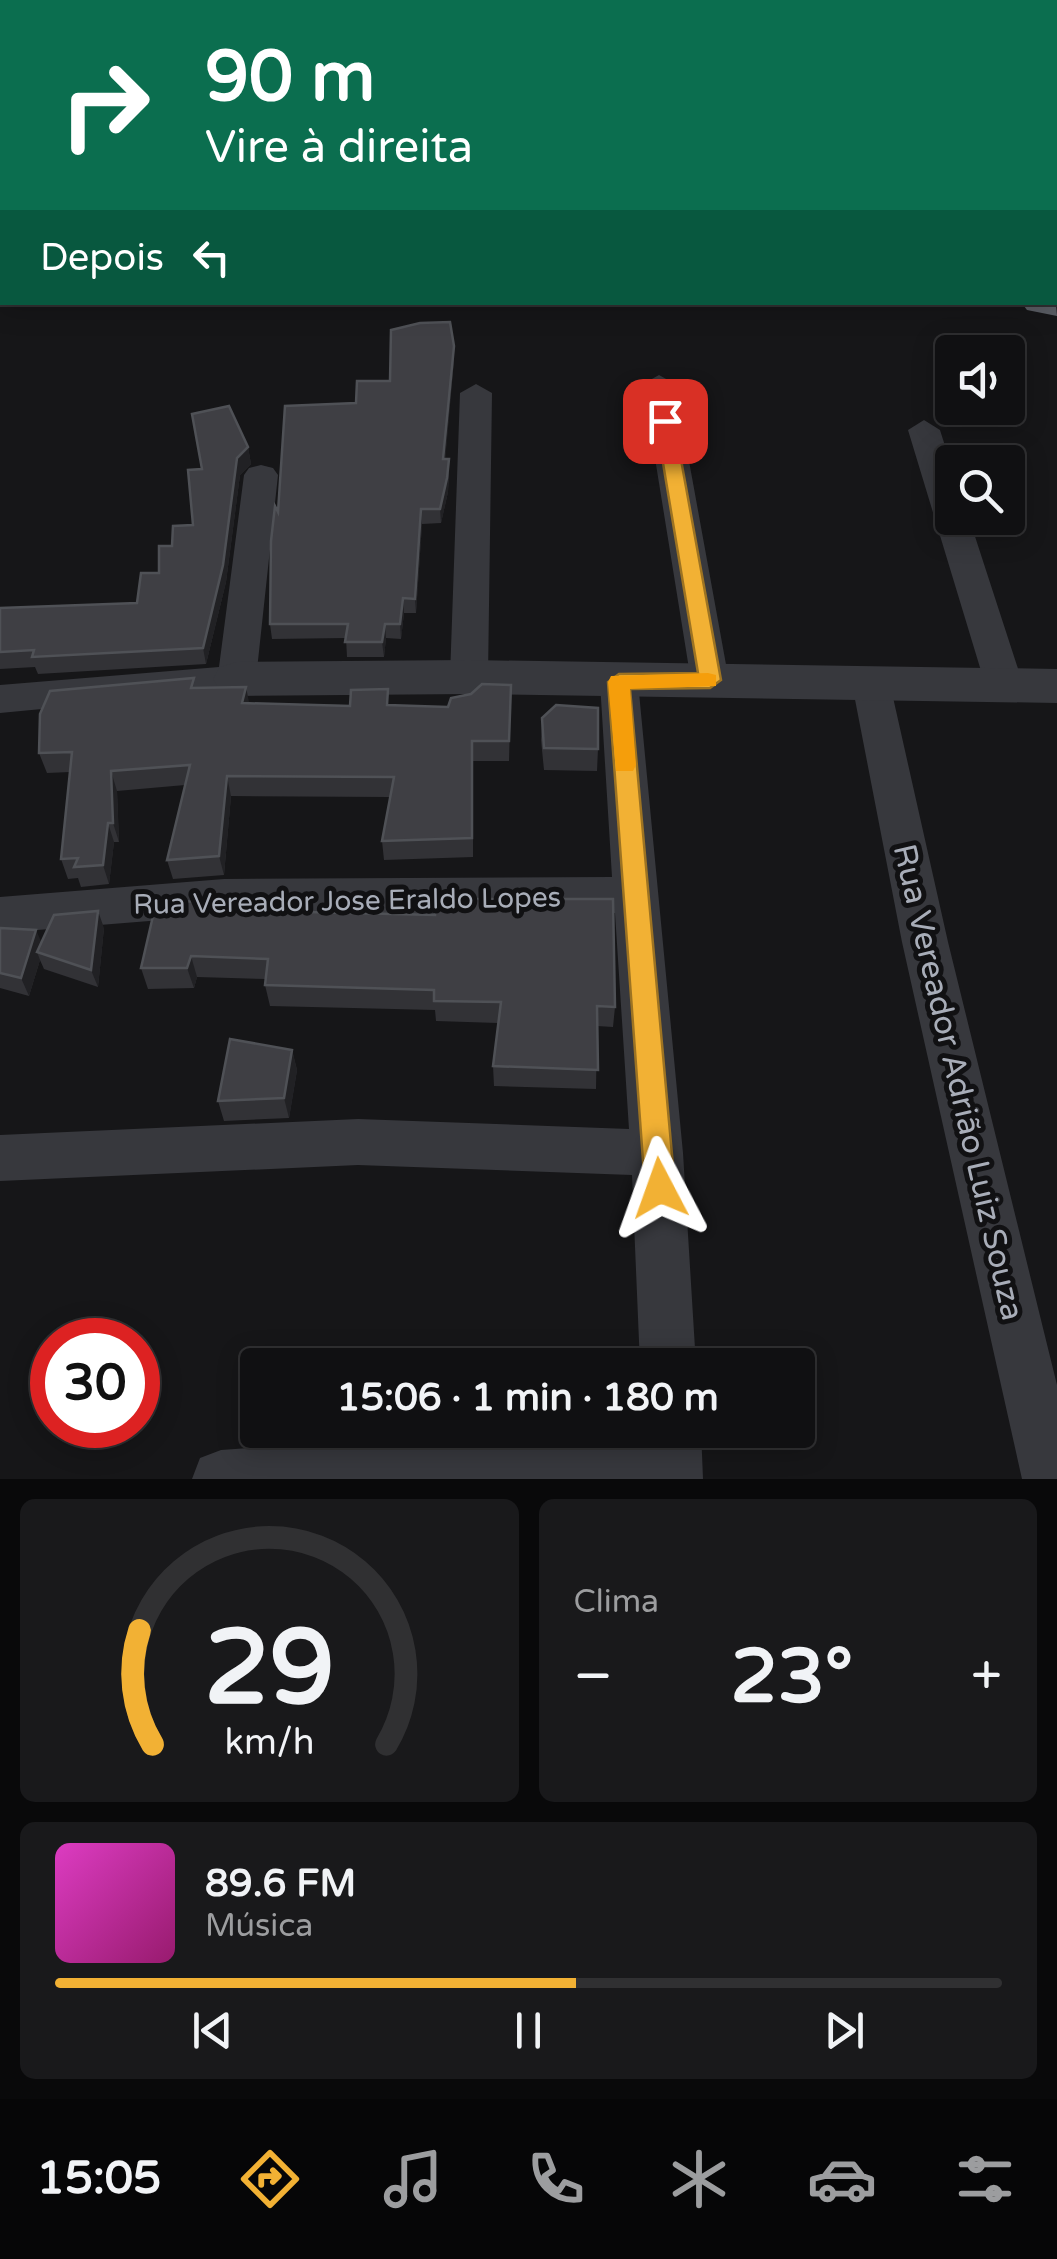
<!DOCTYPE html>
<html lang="pt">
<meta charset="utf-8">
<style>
:root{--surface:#101012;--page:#19191b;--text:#f1f3f6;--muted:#9c9d9f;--line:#303032;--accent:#f2b134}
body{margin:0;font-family:"Varela Round",sans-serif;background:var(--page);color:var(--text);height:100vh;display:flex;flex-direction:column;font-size:38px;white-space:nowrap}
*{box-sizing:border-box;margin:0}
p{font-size:32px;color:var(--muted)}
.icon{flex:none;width:55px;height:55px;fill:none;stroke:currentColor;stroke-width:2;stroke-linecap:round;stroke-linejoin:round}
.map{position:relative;height:1479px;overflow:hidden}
.drawer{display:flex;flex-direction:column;gap:20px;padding:20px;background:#09090a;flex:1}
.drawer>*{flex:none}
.guide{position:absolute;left:0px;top:0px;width:1058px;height:305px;box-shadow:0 5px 25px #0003,0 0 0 2px var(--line);background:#0b6e4f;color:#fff;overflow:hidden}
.buttons{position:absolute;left:935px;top:335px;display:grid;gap:20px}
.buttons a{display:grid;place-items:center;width:90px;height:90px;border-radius:10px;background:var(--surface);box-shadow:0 5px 25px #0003,0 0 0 2px var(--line);font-size:50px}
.speed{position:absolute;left:30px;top:1318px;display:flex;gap:20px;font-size:50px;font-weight:700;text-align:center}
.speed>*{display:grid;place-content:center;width:130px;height:130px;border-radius:50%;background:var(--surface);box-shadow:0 5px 25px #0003,0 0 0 2px var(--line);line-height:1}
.speed .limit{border:15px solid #d22;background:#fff;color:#111}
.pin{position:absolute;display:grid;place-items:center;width:85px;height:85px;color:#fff;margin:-42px;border-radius:20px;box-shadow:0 5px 15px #0006}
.me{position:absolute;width:110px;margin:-55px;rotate:356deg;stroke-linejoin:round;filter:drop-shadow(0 0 8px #0008)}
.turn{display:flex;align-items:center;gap:35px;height:210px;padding:0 40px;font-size:45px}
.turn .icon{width:130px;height:130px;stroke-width:2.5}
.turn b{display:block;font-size:70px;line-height:85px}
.then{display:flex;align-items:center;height:95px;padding:0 40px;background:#0003;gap:20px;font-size:38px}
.big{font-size:75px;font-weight:800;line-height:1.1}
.drawer .widget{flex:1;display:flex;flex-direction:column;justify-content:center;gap:15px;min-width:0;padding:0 35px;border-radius:15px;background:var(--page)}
.drawer .dial{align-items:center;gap:0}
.dial svg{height:260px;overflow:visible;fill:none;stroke:var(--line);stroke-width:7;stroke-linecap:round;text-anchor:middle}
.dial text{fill:var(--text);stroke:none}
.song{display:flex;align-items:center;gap:30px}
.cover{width:120px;height:120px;border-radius:15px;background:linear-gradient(135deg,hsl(310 70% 55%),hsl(320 70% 35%))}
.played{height:10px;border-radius:5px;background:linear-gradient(90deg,var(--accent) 55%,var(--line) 55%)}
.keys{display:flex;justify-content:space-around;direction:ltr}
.heat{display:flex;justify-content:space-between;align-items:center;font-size:55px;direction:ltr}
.drawer .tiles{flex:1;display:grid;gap:20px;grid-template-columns:1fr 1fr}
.widget:last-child{grid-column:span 2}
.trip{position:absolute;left:240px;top:1348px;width:575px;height:100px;border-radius:10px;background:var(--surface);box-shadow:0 5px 25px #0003,0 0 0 2px var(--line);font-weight:800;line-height:100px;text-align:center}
.dock{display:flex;height:160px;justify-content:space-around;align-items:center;background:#060607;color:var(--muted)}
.dock .icon{width:70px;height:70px}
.dock .current{color:var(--accent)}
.dock b{font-size:45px;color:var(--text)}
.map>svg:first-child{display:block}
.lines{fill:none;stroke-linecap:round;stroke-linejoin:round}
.minor{fill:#37383d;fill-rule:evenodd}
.tertiary{fill:#37383d;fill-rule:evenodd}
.trunk{fill:#5b5e65;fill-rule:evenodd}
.wall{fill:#323236}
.shaded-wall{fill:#212124}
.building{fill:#3f3f44;stroke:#4f5156;stroke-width:2.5}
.route{fill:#f2b134;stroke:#9d7322;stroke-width:2.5}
.slow{fill:#f59e0b}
.labels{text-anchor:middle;stroke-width:10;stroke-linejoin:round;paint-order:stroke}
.street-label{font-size:28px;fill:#a8adb8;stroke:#111113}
.near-street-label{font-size:32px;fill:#a8adb8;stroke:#111113}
</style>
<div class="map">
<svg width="1057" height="1479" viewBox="0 0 1057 1479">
<rect width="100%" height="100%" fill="#161618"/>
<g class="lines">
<path class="minor" d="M 1055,101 L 1057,101 L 1057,116 L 1055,116 Z
M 659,375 L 675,384 L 729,681 L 724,691 L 710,695 L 696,691 L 691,681 L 643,384 Z
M 476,384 L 492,393 L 488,677 L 483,687 L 469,690 L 455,687 L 450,677 L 460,393 Z
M 924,420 L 940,430 L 952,468 L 952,518 L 969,518 L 1023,684 L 1018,694 L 1004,698 L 990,694 L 985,684 L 908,430 Z
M 261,465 L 273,468 L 278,475 L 256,679 L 251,689 L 0,713 L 0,685 L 219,667 L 244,475 L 249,468 Z
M 619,668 L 633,672 L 638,682 L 683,1153 L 696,1365 L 640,1365 L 632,1175 L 358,1165 L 0,1181 L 0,1135 L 358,1119 L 629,1129 L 615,913 L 224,915 L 0,933 L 0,897 L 224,879 L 612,877 L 600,682 L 605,672 Z
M 871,670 L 885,674 L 890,684 L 948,942 L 1057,1385 L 1057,1479 L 1022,1479 L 902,942 L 852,684 L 857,674 Z
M 643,1430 L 701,1430 L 703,1479 L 192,1479 L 200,1458 L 221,1450 L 308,1444 L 644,1447 Z"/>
<path class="tertiary" d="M 469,660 L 1057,669 L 1057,703 L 469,694 L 237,696 L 220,691 L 213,679 L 220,667 L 237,662 Z"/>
<path class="trunk" d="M 0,97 L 2,97 L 2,117 L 0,117 Z
M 1055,181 L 1057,181 L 1057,203 L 1055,203 Z
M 0,185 L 2,185 L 2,207 L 0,207 Z
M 1055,292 L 1057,316 L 1027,310 L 1021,302 L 1055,302 Z"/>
</g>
<path class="wall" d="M 454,346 L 454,360 L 445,459 L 449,474 L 448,492 L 441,523 L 422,524 L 416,613 L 404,613 L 401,639 L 386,638 L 384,657 L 347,657 L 346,638 L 272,639 L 270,624 L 278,512 L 356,403 L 390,381 Z
M 248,447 L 251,464 L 240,475 L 226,582 L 206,664 L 38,674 L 35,667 L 0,669 L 0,608 L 137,603 L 159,573 L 172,546 L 193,525 L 202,469 Z
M 511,685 L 509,761 L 473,761 L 473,857 L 384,860 L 382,841 L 390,797 L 231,796 L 224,875 L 173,879 L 167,860 L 185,785 L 117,791 L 119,842 L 114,842 L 109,884 L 81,887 L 78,878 L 68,879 L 61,859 L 70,772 L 47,773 L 39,753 L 196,688 L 249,703 L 448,707 Z
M 542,718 L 598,749 L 597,771 L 544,770 L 541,740 Z
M 265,898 L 267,911 L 615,1007 L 613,1027 L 597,1026 L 596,1089 L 494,1086 L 493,1066 L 498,1023 L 436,1021 L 435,1010 L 270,1006 L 265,985 L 266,979 L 197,977 L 194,988 L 148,989 L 141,968 Z
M 0,928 L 41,942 L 104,928 L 98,987 L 44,969 L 40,960 L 29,996 L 0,988 Z
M 292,1050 L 297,1070 L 289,1118 L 224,1121 L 218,1101 Z"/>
<path class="shaded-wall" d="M 454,346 L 454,360 L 444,474 L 443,459 Z
M 248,447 L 251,464 L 240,475 L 226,582 L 206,664 L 203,648 L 237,458 Z
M 449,459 L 448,492 L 441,523 L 440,509 Z
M 421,509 L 422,524 L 416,613 L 415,599 Z
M 403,598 L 404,613 L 401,639 L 400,624 Z
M 385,624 L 386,638 L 384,657 L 382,642 Z
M 246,687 L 250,707 L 242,703 Z
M 111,771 L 117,791 L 119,842 L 113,823 Z
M 227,776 L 231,796 L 224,875 L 219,856 Z
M 108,823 L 114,842 L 109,884 L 103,865 Z
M 98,911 L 104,928 L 98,987 L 91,970 Z
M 36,930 L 44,948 L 37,952 L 40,960 L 29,996 L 21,978 Z
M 191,956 L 197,977 L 194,988 L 187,968 Z
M 292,1050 L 297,1070 L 289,1118 L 284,1098 Z"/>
<path class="building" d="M 450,322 L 454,346 L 443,459 L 449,459 L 447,478 L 440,509 L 421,509 L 415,599 L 403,598 L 400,624 L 385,624 L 382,642 L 345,642 L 348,624 L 270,624 L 271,541 L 275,506 L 278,512 L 285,406 L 356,403 L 357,381 L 390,381 L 391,330 L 420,323 Z
M 229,406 L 248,447 L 237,458 L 223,565 L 203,648 L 32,657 L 34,650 L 0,652 L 0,608 L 137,603 L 141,573 L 159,573 L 159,546 L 172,546 L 173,526 L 193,525 L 188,470 L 202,469 L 192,414 Z
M 194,678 L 191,688 L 246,687 L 242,703 L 350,706 L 351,690 L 388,689 L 387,705 L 448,707 L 451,698 L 471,694 L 482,684 L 511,685 L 509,741 L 472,741 L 472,838 L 382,841 L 394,777 L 227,776 L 219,856 L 167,860 L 190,765 L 111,771 L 113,823 L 108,823 L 103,865 L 74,867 L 78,858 L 61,859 L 72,752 L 39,753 L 40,714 L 50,691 Z
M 556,705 L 598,708 L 598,749 L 544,748 L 542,718 Z
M 265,898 L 264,911 L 435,915 L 435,899 L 613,899 L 615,1007 L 597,1006 L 598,1070 L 493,1066 L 501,1002 L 434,1001 L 434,990 L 265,985 L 268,959 L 191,956 L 187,968 L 141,968 L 156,903 Z
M 98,911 L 91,970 L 37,952 L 54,915 Z
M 0,928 L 36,930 L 21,978 L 0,973 Z
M 230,1039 L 292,1050 L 284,1098 L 218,1101 Z"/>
<path class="route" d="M 665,416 L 674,421 L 721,680 L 710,688 L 630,689 L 675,1188 L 670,1198 L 660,1202 L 650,1198 L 645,1188 L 608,682 L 619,674 L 698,673 L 656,421 Z"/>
<path class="slow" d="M 708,673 L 716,675 L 716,686 L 630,689 L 636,765 L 633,771 L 616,771 L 608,682 L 611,676 Z"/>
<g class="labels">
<g class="street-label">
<text transform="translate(347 900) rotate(-1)" y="10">Rua Vereador Jose Eraldo Lopes</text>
</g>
<g class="near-street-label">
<text transform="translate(959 1082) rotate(77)" y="11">Rua Vereador Adrião Luiz Souza</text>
</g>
</g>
</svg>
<div class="buttons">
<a><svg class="icon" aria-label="sound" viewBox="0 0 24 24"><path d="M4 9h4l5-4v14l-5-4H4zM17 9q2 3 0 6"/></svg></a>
<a><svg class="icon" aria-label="search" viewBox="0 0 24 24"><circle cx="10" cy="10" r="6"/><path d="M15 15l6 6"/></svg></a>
</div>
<div class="speed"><div class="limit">30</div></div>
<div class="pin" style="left:665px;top:421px;background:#d93025"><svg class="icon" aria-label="arrive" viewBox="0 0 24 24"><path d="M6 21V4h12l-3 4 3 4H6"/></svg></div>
<svg class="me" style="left:660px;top:1188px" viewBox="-20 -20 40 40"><path d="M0-17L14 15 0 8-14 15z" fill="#f2b134" stroke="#fff" stroke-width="4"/></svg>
<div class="trip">15:06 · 1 min · 180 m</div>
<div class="guide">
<div class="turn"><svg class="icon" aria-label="right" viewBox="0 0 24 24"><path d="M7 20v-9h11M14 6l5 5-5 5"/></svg><div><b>90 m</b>Vire à direita</div></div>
<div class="then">Depois<svg class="icon" aria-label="left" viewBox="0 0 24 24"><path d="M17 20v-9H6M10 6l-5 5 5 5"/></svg></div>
</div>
</div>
<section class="drawer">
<div class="tiles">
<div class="widget dial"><svg viewBox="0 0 100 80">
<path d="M14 69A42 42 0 1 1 86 69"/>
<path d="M14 69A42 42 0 0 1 10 34" stroke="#f2b134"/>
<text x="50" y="56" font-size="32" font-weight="700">29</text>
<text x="50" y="72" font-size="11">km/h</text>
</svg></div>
<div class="widget"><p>Clima</p>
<div class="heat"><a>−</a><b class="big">23°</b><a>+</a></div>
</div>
<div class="widget">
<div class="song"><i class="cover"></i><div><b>89.6 FM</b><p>Música</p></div></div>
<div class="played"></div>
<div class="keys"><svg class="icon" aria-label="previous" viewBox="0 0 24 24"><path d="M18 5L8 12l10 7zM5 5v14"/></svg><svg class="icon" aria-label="pause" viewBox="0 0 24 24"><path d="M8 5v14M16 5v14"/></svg><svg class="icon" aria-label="next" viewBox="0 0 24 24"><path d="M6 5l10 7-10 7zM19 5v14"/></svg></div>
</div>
</div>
</section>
<nav class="dock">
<b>15:05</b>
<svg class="icon current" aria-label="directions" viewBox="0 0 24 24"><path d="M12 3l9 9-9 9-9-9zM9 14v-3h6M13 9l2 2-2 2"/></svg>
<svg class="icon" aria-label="music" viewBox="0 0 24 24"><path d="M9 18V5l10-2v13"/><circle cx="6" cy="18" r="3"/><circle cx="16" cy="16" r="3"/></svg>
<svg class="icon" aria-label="phone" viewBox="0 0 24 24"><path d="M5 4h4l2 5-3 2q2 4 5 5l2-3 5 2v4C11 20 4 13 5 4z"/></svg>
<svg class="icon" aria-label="climate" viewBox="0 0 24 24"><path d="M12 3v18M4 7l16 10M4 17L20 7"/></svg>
<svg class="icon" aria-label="car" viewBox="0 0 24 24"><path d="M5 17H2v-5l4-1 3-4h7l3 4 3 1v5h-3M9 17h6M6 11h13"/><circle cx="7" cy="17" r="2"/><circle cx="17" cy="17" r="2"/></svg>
<svg class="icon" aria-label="filters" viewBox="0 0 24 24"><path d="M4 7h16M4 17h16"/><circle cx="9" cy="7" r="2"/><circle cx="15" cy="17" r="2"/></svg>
</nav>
